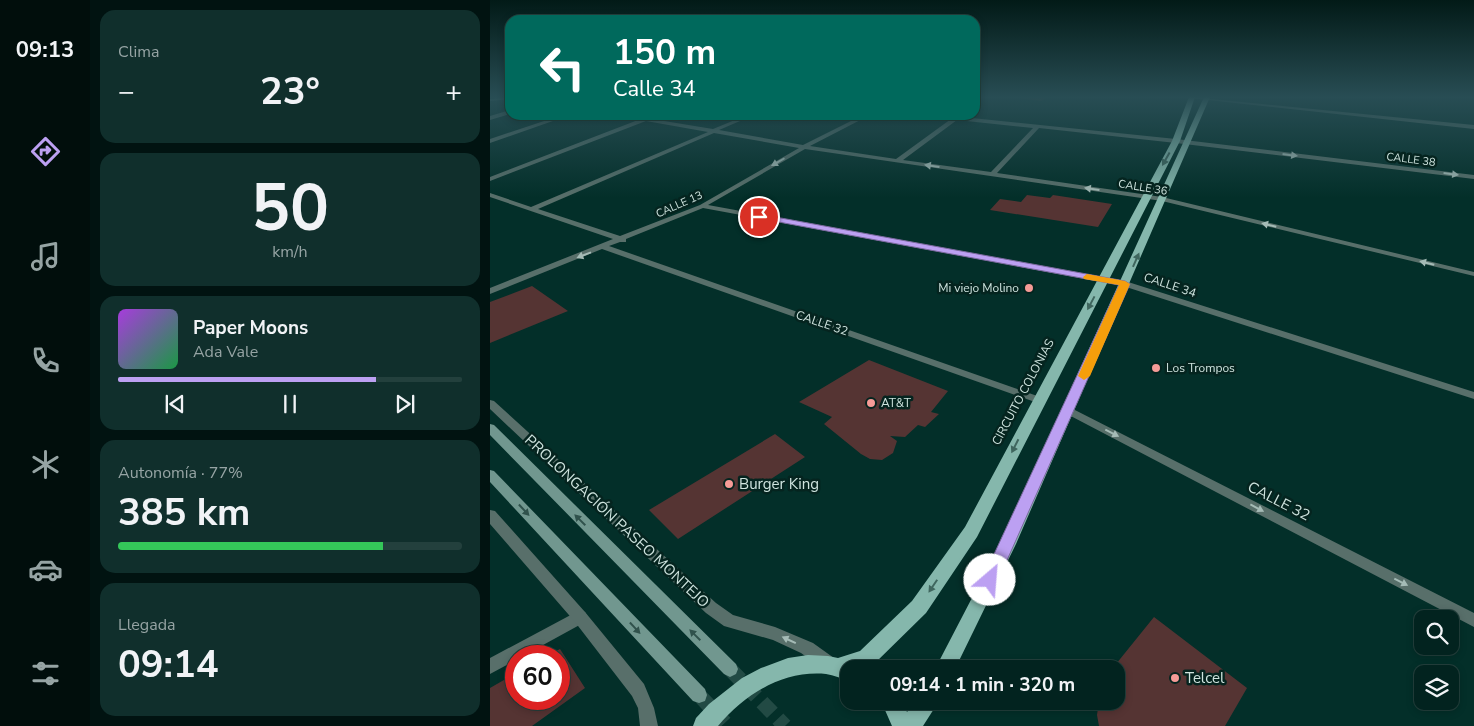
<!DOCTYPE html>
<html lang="es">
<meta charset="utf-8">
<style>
:root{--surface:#02231f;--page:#102f2c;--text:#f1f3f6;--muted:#96a4a4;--line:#23403d;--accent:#bca0f2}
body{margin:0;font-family:"Nunito Sans",sans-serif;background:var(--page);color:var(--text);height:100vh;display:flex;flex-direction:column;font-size:19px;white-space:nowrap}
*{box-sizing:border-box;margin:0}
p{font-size:16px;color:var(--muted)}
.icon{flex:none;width:28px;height:28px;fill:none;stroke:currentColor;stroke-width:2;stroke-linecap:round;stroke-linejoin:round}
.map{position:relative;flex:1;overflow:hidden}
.panel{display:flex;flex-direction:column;gap:10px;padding:10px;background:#011311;width:400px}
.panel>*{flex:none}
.top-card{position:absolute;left:15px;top:15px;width:475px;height:105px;border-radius:15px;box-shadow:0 2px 8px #0003,0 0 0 1px var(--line);background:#00695c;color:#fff;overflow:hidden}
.controls{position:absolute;left:924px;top:610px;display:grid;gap:10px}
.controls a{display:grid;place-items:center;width:45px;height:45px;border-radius:10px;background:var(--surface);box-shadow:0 2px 8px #0003,0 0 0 1px var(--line);font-size:25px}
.speed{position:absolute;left:15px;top:645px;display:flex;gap:10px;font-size:25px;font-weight:700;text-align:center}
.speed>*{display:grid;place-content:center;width:65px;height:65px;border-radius:50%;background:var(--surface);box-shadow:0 2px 8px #0003,0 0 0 1px var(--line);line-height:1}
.speed .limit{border:8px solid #d22;background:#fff;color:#111}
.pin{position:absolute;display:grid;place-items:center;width:42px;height:42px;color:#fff;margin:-21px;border:2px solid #fff;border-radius:50%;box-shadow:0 1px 5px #0007}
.me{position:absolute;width:55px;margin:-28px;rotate:27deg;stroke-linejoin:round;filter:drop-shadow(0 0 4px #0008)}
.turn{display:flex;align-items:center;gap:18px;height:105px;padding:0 25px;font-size:22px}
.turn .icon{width:65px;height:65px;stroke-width:2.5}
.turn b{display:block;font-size:35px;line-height:42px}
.big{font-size:38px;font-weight:700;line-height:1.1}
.panel .widget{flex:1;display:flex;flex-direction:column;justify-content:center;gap:8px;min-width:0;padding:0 18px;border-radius:15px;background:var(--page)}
.panel .dial{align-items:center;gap:0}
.dial b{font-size:65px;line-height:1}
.song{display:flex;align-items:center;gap:15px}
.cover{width:60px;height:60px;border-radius:8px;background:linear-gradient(135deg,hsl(280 70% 55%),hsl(140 70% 35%))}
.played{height:5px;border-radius:2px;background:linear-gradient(90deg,var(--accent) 75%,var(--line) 75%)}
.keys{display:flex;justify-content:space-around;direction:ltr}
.heat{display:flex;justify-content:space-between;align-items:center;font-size:28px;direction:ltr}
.charge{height:8px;border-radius:4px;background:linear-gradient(90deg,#34c759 77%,var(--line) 0)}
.trip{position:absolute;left:350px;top:660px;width:285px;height:50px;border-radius:15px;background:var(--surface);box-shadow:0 2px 8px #0003,0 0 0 1px var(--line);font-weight:700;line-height:50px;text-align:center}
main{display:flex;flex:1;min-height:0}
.tabs{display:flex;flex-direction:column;width:90px;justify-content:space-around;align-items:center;background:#010e0c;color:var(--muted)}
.tabs .icon{width:35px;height:35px}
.tabs .on{color:var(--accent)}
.tabs b{font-size:22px;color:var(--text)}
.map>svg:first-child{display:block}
.building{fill:#553433}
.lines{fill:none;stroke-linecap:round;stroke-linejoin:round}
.secondary-tunnel{stroke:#224a44;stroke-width:15;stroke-dasharray:15 8;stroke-linecap:butt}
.minor{fill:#586f6a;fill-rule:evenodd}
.tertiary{fill:#586f6a;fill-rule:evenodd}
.secondary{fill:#71978f;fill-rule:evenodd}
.primary{fill:#85b7ac;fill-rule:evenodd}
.oneway{fill:#a5bbb6}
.oneway2{fill:#3f665e}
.oneway3{fill:#30524c}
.route{fill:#bca0f2;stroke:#7a689d}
.slow{fill:#f59e0b}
.poi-dot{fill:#f59b97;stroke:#05241f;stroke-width:2}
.labels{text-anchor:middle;stroke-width:5;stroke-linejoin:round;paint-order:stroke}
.far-street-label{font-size:11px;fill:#cfe4df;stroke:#05241f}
.street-label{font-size:12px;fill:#cfe4df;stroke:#05241f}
.poi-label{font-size:12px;fill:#cfe4df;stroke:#05241f;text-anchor:start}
.near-poi-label{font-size:15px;fill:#cfe4df;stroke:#05241f;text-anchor:start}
.near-street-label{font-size:15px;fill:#cfe4df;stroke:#05241f}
</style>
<main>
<nav class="tabs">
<b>09:13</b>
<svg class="icon on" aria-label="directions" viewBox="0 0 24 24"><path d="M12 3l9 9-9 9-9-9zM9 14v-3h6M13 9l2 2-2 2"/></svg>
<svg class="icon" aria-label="music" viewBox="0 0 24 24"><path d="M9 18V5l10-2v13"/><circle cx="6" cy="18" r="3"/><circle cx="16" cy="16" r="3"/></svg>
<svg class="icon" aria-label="phone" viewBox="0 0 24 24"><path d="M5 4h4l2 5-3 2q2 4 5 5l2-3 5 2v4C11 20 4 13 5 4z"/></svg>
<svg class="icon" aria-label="climate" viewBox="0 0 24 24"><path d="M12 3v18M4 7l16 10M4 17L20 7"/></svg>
<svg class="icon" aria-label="car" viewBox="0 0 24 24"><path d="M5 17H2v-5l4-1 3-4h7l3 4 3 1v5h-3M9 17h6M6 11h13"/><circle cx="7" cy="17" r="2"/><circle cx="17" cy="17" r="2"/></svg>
<svg class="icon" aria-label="filters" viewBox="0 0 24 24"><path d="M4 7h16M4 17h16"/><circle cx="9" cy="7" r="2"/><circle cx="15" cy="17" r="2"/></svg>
</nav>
<section class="panel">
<div class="widget"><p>Clima</p>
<div class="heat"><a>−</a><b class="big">23°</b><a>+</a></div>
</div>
<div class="widget dial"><b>50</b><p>km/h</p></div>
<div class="widget">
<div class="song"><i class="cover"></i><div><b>Paper Moons</b><p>Ada Vale</p></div></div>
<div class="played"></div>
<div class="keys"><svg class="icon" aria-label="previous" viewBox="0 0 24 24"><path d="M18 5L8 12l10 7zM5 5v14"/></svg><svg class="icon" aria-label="pause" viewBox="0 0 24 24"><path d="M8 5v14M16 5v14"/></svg><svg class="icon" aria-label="next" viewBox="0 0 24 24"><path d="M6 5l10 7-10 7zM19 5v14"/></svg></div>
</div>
<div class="widget"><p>Autonomía · 77%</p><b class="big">385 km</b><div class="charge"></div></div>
<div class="widget"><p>Llegada</p><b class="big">09:14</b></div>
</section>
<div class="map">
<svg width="984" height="726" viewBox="0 0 984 726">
<rect width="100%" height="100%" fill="#032f29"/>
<path class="building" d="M 523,97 L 558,97 L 551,101 Z
M 537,195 L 560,198 L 563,195 L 622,204 L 608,227 L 500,210 L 510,199 L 531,202 Z
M 42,286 L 78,311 L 0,343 L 0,302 Z
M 379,360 L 458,391 L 441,412 L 449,414 L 435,427 L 428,425 L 415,437 L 400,436 L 407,441 L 403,453 L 392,460 L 380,459 L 371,454 L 334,424 L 342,417 L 309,402 Z
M 285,434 L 315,457 L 188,539 L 159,510 Z
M 664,617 L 757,688 L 735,726 L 609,726 L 607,715 L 609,701 L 626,701 L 626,669 L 622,669 Z
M 70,649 L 95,688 L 42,726 L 0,726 L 0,688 L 26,673 L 26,699 L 69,699 L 69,656 L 56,656 Z"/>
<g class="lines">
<path class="secondary-tunnel" d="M 240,669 L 295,726
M 209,695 L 238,726"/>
<path class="minor" d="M 690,97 L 702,97 L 984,125 L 984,129 Z
M 20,110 L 20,114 L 0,120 L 0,116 Z
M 72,115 L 80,115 L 0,143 L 0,139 Z
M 161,115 L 164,117 L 162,119 L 223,129 L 257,115 L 264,115 L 229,130 L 313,145 L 373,115 L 380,115 L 320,146 L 406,159 L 461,119 L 435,115 L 453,115 L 686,139 L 984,175 L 984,179 L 686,143 L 549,128 L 507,173 L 672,197 L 984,272 L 984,276 L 672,201 L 315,149 L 218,205 L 635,281 L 984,392 L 984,399 L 633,286 L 213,208 L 136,239 L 136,242 L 130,242 L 119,246 L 553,398 L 554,400 L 549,403 L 545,402 L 112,249 L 0,294 L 0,288 L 123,239 L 0,197 L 0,193 L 41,207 L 218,132 L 156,121 L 0,181 L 0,177 ZM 467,120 L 543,128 L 501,172 L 413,160 ZM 224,133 L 309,148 L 210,205 L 130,236 L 48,209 Z
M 579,407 L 984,613 L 984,627 L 575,413 L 574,411 L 575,409 Z
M 90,610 L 95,612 L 98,617 L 95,622 L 33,656 L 26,656 L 26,660 L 0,674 L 0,658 Z"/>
<path class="tertiary" d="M 0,400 L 4,401 L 226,603 L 243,615 L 285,627 L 323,643 L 344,658 L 346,663 L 344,668 L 338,670 L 332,668 L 311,653 L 283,640 L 234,626 L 216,613 L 0,409 Z
M 0,510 L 5,511 L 95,612 L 154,684 L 164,708 L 168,726 L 150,726 L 148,708 L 142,696 L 85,622 L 0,524 Z"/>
<path class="secondary" d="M 20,97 L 20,99 L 0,101 L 0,99 Z
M 0,424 L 4,425 L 246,664 L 248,669 L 246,674 L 240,677 L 234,674 L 0,435 Z
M 0,470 L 4,471 L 215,689 L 217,695 L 215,701 L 209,703 L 203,701 L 0,482 Z"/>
<path class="primary" d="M 699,97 L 705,97 L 690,141 L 487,537 L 436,613 L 383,665 L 372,669 L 359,669 L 359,680 C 351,679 344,675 336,674 C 293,670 255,694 228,726 L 203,726 L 206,718 L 219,704 L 252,678 L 271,668 L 298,658 L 318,655 L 338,656 L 348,658 L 370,651 L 422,601 L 475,527 L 682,141 Z
M 714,97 L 720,97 L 526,544 L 465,669 L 445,669 L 510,544 Z
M 391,701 L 412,701 L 417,712 L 426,701 L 449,701 L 433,726 L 402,726 Z"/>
</g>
<defs><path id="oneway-solid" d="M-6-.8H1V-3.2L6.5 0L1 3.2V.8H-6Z" transform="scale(1.25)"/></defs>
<g class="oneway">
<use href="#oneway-solid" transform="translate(800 155) rotate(7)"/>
<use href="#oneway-solid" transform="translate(288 162) rotate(150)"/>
<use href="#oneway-solid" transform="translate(442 166) rotate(-172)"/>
<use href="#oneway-solid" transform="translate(961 174) rotate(7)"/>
<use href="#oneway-solid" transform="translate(602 189) rotate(-172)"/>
<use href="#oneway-solid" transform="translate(779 225) rotate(-166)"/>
<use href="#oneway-solid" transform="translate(94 255) rotate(159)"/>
<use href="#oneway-solid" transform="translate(937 263) rotate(-166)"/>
<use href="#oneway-solid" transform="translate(622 433) rotate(27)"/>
<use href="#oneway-solid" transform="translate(767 508) rotate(28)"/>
<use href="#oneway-solid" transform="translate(911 582) rotate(27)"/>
<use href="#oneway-solid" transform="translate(299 640) rotate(-155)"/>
</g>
<g class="oneway2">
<use href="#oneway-solid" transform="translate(676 159) rotate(119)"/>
<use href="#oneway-solid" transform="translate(646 260) rotate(-66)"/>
<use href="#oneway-solid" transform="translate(601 303) rotate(118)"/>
<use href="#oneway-solid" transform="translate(525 446) rotate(117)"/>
<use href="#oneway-solid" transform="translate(443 586) rotate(124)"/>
</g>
<g class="oneway3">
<use href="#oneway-solid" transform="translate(34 510) rotate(47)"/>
<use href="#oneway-solid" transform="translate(90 520) rotate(-135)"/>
<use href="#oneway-solid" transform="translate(145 628) rotate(47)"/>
<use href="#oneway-solid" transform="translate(205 635) rotate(-135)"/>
</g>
<linearGradient id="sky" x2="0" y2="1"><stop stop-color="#021a17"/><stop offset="0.49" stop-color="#284d54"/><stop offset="1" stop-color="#284d54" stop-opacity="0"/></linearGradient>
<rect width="984" height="198" fill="url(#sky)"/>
<path class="route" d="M 269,214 L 635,281 L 640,284 L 506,585 L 500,587 L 495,585 L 492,580 L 629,285 L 267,218 L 267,215 Z"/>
<path class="slow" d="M 597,274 L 635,281 L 640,284 L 600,376 L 594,380 L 588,376 L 629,285 L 594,279 L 593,277 Z"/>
<g class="poi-dot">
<circle cx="539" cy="288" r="5"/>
<circle cx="666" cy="368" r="5"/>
<circle cx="381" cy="403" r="5"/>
<circle cx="239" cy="484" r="5"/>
<circle cx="685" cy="678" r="5"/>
</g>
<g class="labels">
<g class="far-street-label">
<text transform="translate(921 159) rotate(7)" y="4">CALLE 38</text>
<text transform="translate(653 187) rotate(9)" y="4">CALLE 36</text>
<text transform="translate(189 204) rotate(-24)" y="4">CALLE 13</text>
</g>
<g class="street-label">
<text transform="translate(680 285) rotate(18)" y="4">CALLE 34</text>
<text transform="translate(332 323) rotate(19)" y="4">CALLE 32</text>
<text transform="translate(533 392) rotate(-62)" y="4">CIRCUITO COLONIAS</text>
</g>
<g class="poi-label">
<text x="529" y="292" text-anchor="end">Mi viejo Molino</text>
<text x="676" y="372">Los Trompos</text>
<text x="391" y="407">AT&amp;T</text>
</g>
<g class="near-poi-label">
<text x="249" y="489">Burger King</text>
<text x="695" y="683">Telcel</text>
</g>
<g class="near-street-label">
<text transform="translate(789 501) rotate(27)" y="5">CALLE 32</text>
<text transform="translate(127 521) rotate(43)" y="5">PROLONGACIÓN PASEO MONTEJO</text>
</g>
</g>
</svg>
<div class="controls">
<a><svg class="icon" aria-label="search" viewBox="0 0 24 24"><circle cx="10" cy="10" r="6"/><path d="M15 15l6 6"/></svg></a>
<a><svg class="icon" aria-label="layers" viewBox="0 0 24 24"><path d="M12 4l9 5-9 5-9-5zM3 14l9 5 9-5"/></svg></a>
</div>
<div class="speed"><div class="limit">60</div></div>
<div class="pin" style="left:269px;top:217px;background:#d93025"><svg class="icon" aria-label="arrive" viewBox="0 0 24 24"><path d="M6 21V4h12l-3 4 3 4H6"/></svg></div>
<svg class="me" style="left:500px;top:580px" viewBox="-20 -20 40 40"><circle r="19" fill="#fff"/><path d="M0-13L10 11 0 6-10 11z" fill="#bca0f2"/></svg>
<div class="trip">09:14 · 1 min · 320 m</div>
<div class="top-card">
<div class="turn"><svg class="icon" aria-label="left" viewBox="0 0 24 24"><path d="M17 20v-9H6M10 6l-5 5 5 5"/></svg><div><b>150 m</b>Calle 34</div></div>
</div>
</div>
</main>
